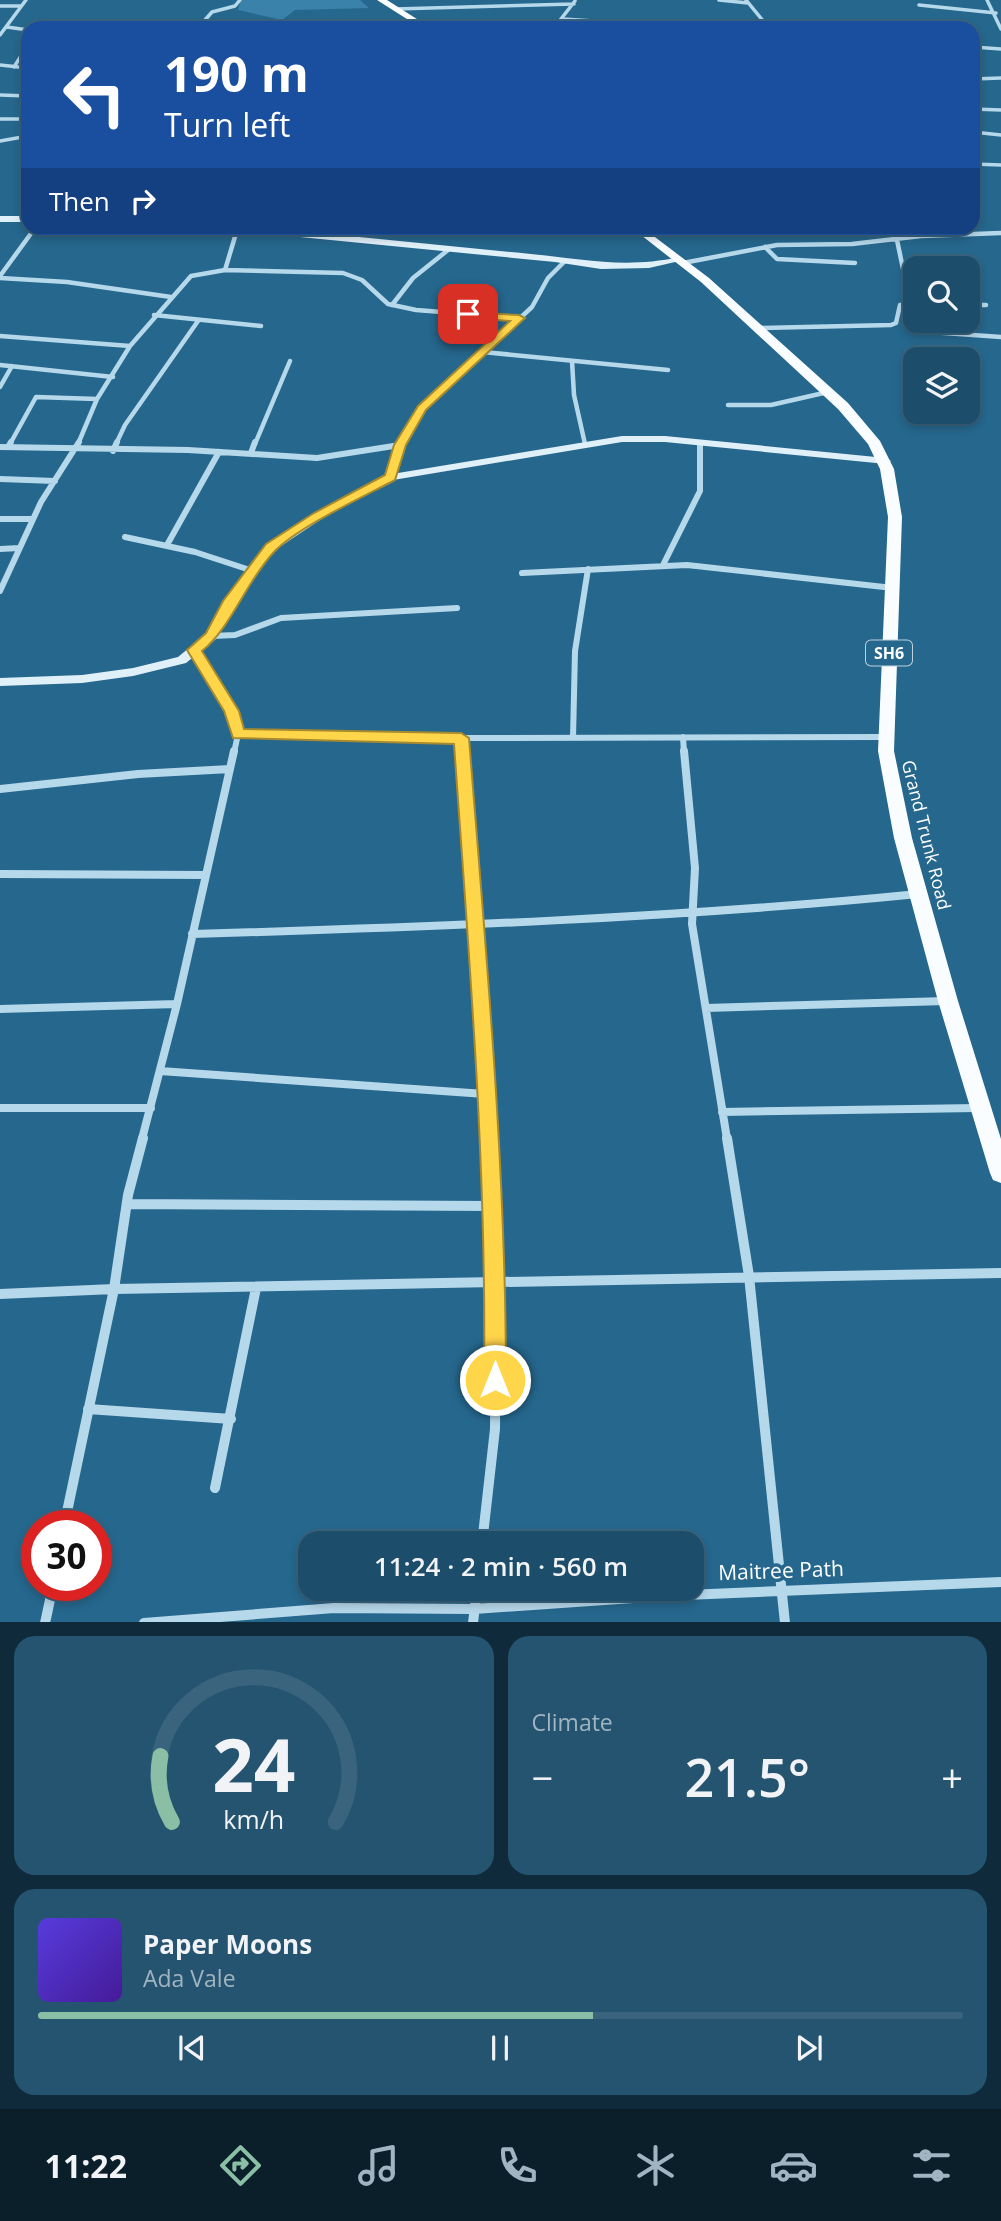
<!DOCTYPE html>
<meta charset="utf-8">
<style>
:root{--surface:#1c4d6a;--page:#255470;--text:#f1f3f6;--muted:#a0b4c1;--line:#3a647e;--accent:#8abfa5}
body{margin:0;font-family:"Open Sans",sans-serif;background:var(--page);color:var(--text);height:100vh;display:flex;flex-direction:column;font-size:26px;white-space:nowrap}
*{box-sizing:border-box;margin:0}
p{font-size:23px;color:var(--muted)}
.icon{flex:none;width:38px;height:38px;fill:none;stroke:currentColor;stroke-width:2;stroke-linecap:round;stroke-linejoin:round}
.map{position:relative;height:1622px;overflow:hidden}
.panel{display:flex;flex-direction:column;gap:14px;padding:14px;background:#0f2a3a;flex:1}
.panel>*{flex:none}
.guide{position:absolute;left:21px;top:21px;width:959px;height:214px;border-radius:21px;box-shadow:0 4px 10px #0003,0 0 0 2px var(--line);background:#1a4fa0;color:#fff;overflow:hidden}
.controls{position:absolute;left:903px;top:256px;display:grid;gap:14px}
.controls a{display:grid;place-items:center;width:77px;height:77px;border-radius:14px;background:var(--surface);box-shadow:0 4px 10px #0003,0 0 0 2px var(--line);font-size:35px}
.speed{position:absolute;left:21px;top:1510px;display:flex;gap:14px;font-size:35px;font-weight:700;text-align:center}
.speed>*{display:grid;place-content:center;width:91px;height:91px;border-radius:50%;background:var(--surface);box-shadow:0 4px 10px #0003,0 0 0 2px var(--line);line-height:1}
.speed .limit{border:10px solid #d22;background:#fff;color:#111}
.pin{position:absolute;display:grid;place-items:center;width:60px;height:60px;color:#fff;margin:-30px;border-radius:14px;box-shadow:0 4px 10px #0006}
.me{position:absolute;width:77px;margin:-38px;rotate:0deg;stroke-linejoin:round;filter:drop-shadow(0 0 5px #0008)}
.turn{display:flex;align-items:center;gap:24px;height:147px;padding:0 28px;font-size:32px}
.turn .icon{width:91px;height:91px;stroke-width:2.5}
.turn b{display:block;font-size:49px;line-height:60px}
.then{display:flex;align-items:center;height:66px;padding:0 28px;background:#0003;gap:14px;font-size:26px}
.big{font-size:52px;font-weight:600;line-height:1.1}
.panel .tile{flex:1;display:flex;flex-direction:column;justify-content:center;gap:10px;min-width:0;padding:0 24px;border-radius:21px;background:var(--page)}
.panel .dial{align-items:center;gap:0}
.dial svg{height:182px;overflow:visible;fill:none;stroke:var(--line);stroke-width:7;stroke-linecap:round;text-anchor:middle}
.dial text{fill:var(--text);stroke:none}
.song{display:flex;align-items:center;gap:21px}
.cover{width:84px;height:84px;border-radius:10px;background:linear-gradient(135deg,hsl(250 70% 55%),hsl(260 70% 35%))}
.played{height:7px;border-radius:4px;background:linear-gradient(90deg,var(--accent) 60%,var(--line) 60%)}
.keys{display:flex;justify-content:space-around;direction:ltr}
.heat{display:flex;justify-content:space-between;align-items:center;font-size:38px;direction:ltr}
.panel .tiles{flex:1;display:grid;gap:14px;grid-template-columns:1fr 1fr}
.tile:last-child{grid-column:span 2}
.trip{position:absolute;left:298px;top:1531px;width:406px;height:70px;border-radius:21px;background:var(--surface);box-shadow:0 4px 10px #0003,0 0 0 2px var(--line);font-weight:600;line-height:70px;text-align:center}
.menu{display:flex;height:112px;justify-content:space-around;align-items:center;background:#0b1f2a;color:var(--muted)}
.menu .icon{width:49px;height:49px}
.menu .on{color:var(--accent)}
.menu b{font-size:32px;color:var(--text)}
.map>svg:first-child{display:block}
.green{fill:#3a82aa}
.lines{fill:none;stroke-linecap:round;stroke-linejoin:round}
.street-far4{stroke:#b6d8eb;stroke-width:3.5}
.street-far3{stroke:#b6d8eb;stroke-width:4.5}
.street-far2{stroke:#b6d8eb;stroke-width:6}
.street-far1{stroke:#b6d8eb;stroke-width:8}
.street{stroke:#b6d8eb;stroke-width:10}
.secondary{fill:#e0f0f9;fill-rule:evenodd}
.primary{fill:#fafdff;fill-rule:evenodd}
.route{fill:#ffd54a;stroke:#a68a30;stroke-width:2}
.labels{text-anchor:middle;stroke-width:7;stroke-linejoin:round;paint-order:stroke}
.shield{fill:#26678d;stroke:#bed1dd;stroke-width:2}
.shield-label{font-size:16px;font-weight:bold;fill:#fff}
.street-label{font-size:18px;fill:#fff;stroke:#26678d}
.near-street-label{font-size:21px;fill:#fff;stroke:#26678d}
</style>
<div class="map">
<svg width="1001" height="1623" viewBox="0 0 1001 1623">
<rect width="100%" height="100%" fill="#26678d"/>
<path class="green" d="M 241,0 L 360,0 L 369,8 L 295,10 L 282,20 L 238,10 Z"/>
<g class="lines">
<path class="street-far4" d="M 719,0 L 748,3
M 746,0 L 769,28
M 987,0 L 1001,29
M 919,5 L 996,13
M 0,6 L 21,6
M 395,9 L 574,4
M 563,19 L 687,27
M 7,27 L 28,30
M 198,28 L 212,12 L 235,6 L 240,0
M 554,28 L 575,1
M 0,35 L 26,0
M 973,47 L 1001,49
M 0,65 L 28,68
M 14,67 L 28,45
M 973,79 L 1001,78
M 0,95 L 28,96
M 973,109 L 1001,110
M 0,119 L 28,119
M 973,132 L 1001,135
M 0,141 L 28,136
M 973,164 L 1001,165"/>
<path class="street-far3" d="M 237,230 L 225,270 L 343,273 L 362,280 L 388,304 L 416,310 L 519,318
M 897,240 L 916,331 L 1001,337
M 765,247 L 777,259 L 855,263
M 683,263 L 777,245 L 852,244 L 921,236 L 1001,233
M 0,276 L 35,228
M 0,278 L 67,282 L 171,297
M 392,305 L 413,278 L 448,250
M 968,305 L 986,305
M 154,315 L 261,326
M 758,328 L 891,325 L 896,323 L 900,305 L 915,304
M 0,336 L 130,346
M 483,352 L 668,370
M 572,361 L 574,395 L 585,444
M 0,365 L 113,377
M 0,387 L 12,366
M 728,405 L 771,405 L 828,392
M 10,444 L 36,397 L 97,399
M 78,444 L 97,399 L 130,346 L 191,276 L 225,270
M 116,444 L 125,425 L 198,321
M 255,444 L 290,361
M 400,444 L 422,409 L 532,307 L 548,278 L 565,261"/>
<path class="street-far2" d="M 0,447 L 188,450 L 317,458 L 400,445
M 8,447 L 11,442
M 113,451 L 117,442
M 251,453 L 255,442
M 390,477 L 402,442
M 0,479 L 55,481
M 0,519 L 33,519
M 125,537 L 195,552 L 253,571
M 167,545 L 219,452
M 0,549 L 19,548
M 663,565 L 700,491 L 700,443
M 522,573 L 687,565 L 893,588
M 0,591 L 41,502 L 79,442
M 212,636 L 235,635 L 281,618 L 457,608
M 194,650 L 232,711 L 238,734 L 461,738 L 885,737
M 683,737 L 684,753
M 461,738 L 462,753
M 573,738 L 575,651 L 588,569
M 234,753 L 238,734"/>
<path class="street-far1" d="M 462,751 L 481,992 L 489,1139
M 684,751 L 695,868 L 692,924 L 727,1139
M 0,789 L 138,774 L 230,769
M 0,874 L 206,875
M 192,934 C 434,927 677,918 918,894
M 706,1008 L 946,1001
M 0,1009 L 177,1004
M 160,1071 L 485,1094
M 0,1108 L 151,1108
M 722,1112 L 977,1108
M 142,1139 L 177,1004 L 234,751"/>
<path class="street" d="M 727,1138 L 749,1276 L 785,1623
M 127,1204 L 491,1206
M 0,1294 L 114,1289 L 1001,1273
M 88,1409 L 231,1419
M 215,1488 L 256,1288
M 64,1526 L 114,1289 L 128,1195 L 143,1138
M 482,1544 L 495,1429 L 496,1284 L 488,1138
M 45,1623 L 53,1586
M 144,1623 L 334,1608 L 474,1609 L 662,1596 L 1001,1582
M 473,1623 L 477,1589"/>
<path class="secondary" d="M 0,216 L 28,216 L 28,222 L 0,222 Z
M 180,228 C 231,223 287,230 339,235 C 403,241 467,248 531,254 C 583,259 626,269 679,257 L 684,260 L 649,268 L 601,269 L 555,262 L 300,237 L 184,231 Z
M 622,436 L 665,436 L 886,458 L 891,461 L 886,464 L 665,442 L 622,442 L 393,480 L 323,518 L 275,550 L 233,606 L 216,639 L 186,663 L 133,676 L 82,683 L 0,686 L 0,678 L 82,675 L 133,668 L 178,657 L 207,633 L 224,602 L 267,544 L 315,514 L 386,475 Z"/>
<path class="primary" d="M 377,0 L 387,0 L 431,28 L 421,28 Z
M 632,228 L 643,228 L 709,278 L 848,403 L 880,441 L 894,469 L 902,517 L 894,751 L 912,838 L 958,1001 L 1001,1139 L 1001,1183 L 993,1180 L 990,1173 L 938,1001 L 894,838 L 878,751 L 888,517 L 880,469 L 868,444 L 838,409 L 701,282 Z"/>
</g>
<path class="route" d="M 465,312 L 519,315 L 525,318 L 426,410 L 406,445 L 395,480 C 363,497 298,527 274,552 C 247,580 231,628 202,651 L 239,711 L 244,729 L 461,733 L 469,738 C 486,952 506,1166 506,1380 L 503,1388 L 495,1391 L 488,1388 L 484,1380 C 487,1168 469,956 454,744 L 233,738 L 224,711 L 187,650 L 206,633 L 223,601 L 266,544 L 314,513 L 385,475 L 394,445 L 418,406 L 510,321 L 468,318 L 465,317 Z"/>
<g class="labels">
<rect class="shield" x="866" y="640.5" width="46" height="25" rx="5"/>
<g class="shield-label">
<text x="889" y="659">SH6</text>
</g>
<g class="street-label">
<text transform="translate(926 835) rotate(76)" y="6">Grand Trunk Road</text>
</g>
<g class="near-street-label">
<text transform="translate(781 1571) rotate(-2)" y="7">Maitree Path</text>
</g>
</g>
</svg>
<div class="controls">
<a><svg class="icon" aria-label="search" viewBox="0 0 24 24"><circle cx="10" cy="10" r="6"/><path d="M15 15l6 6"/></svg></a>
<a><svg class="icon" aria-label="layers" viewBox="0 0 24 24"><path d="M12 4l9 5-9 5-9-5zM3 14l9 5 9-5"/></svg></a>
</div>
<div class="speed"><div class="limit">30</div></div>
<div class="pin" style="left:468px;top:314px;background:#d93025"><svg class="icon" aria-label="arrive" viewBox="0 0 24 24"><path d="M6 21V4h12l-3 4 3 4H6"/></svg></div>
<svg class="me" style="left:495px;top:1380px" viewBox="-20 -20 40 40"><circle r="17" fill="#ffd54a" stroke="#fff" stroke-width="3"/><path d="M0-11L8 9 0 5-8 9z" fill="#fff"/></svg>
<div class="trip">11:24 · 2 min · 560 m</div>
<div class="guide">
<div class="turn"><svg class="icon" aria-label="left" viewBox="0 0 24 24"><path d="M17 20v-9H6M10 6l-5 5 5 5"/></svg><div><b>190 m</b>Turn left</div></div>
<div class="then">Then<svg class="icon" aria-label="right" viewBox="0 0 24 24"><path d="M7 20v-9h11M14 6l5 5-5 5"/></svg></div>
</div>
</div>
<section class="panel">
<div class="tiles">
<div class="tile dial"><svg viewBox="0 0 100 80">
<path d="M14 69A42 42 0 1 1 86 69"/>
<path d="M14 69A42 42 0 0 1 9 40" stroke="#8abfa5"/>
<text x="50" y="56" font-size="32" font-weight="700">24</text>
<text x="50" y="72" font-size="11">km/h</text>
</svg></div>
<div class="tile"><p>Climate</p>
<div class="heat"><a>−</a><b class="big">21.5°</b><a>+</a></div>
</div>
<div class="tile">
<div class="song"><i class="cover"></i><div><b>Paper Moons</b><p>Ada Vale</p></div></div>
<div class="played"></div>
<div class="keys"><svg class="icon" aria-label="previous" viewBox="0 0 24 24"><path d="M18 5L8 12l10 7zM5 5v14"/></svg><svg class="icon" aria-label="pause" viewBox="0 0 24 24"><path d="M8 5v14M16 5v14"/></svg><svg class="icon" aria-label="next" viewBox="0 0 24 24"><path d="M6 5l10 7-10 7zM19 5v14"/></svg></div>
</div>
</div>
</section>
<nav class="menu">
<b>11:22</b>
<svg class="icon on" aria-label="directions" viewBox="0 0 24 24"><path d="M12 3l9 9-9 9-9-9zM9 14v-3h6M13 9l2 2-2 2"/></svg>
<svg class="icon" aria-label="music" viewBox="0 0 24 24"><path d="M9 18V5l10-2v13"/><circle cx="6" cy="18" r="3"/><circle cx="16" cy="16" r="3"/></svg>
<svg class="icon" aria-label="phone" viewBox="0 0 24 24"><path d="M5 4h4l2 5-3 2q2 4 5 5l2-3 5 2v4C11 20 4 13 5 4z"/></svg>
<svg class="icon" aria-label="climate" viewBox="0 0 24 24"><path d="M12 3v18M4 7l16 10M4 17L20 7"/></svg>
<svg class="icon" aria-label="car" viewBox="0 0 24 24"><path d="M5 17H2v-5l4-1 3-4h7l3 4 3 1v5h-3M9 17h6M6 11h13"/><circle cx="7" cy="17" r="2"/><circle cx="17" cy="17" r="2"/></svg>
<svg class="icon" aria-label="filters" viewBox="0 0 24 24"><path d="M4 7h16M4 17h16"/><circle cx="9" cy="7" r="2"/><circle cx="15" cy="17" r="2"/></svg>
</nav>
